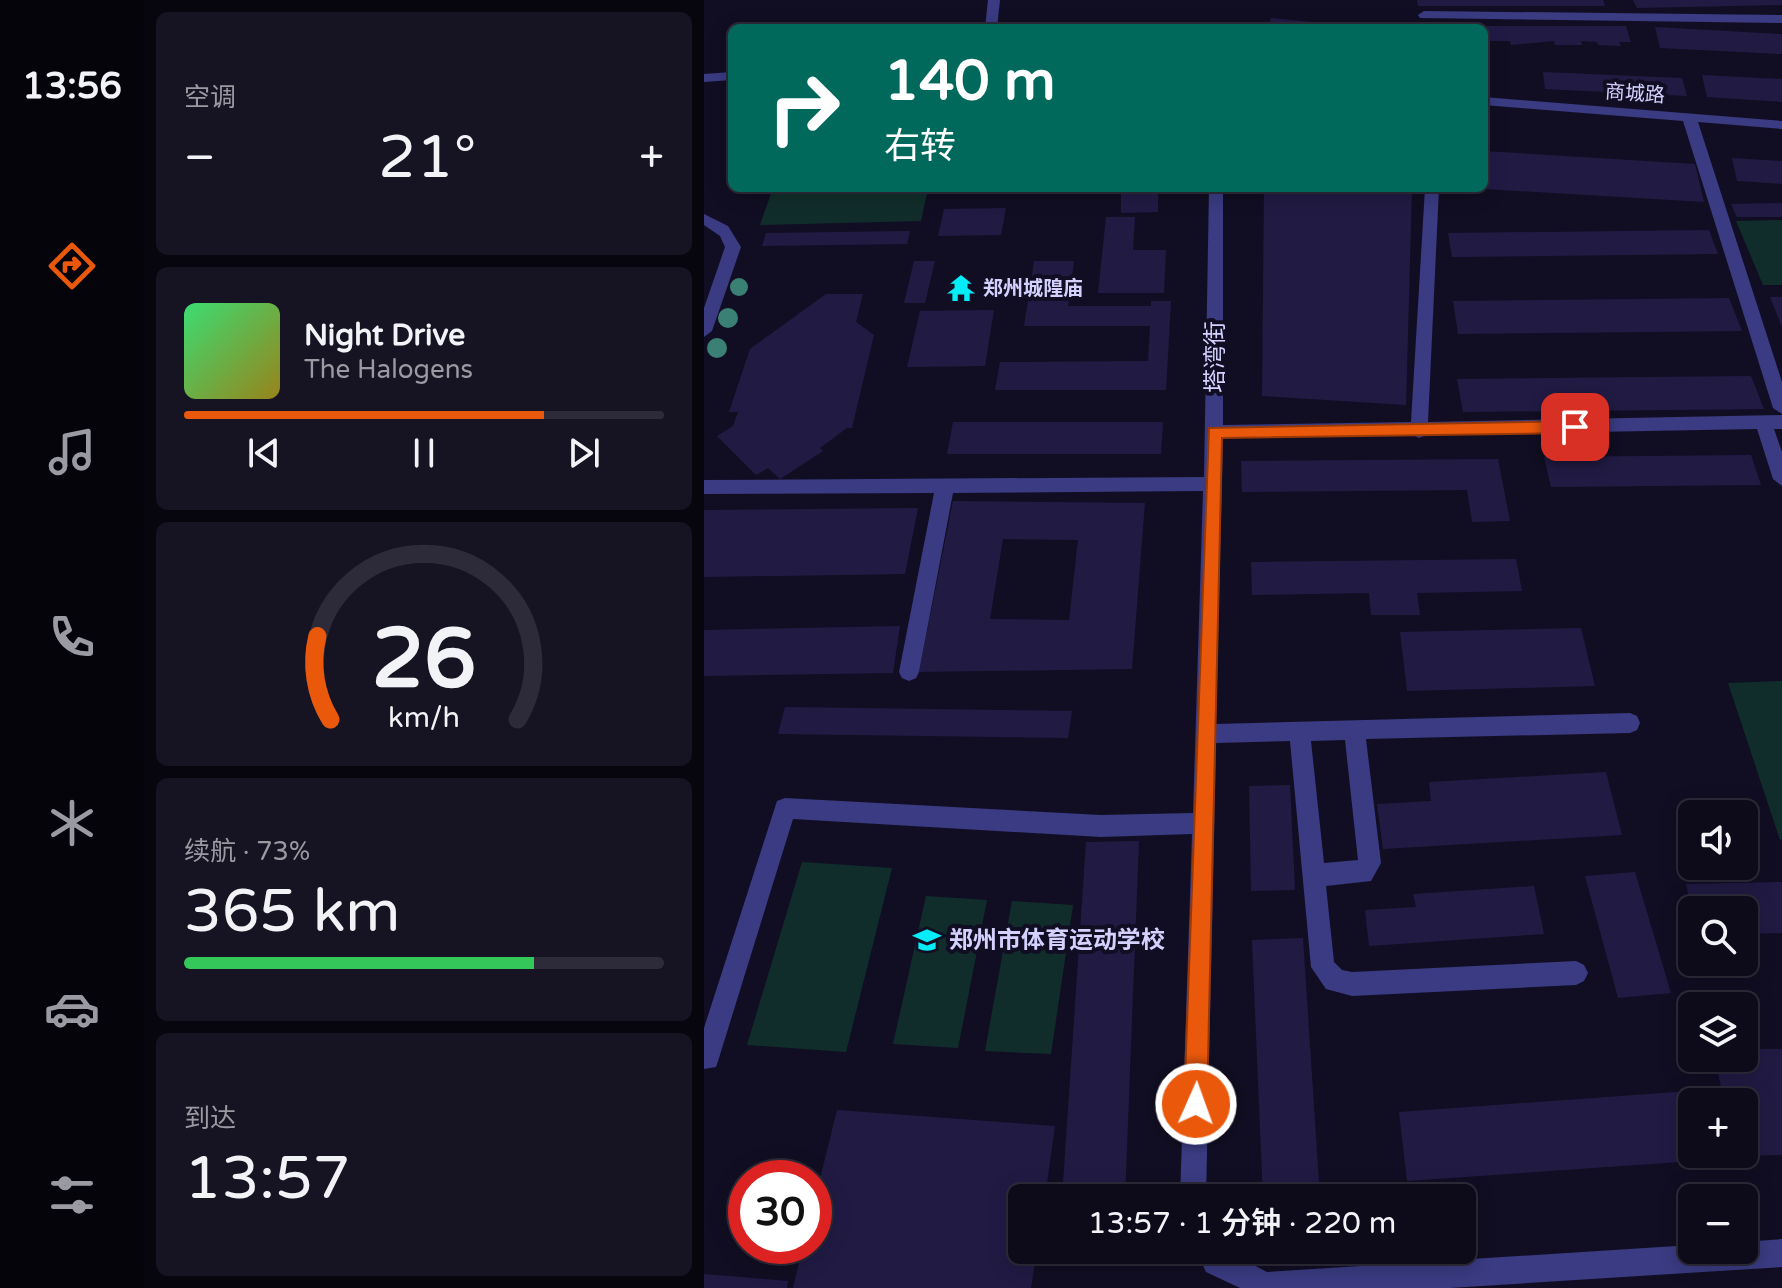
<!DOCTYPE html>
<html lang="zh">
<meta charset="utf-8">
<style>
:root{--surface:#0d0a1a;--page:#161323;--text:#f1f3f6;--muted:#9a9aa2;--line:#2d2b39;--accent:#ea580c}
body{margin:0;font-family:"Varela Round","Noto Sans SC",sans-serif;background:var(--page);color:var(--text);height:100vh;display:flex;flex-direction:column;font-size:30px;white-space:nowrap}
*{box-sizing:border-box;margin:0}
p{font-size:26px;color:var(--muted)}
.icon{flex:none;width:44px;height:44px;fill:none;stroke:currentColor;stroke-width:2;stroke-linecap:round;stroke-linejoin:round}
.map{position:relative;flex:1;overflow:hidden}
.sheet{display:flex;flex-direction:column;gap:12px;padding:12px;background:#07060e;width:560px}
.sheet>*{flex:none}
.hud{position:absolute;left:24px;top:24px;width:760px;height:168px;border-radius:12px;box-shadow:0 4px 20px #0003,0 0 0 2px var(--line);background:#00695c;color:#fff;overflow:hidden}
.buttons{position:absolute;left:974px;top:800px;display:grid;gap:16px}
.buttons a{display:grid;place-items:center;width:80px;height:80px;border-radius:12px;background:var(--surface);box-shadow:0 4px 20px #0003,0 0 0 2px var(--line);font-size:40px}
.speed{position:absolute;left:24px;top:1160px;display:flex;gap:16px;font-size:40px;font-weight:700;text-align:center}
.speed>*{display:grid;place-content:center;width:104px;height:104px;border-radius:50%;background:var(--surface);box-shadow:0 4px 20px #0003,0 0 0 2px var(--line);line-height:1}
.speed .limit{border:12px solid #d22;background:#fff;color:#111}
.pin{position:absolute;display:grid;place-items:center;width:68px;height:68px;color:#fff;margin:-34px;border-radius:16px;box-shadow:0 4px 12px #0006}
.me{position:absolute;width:88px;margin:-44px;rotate:2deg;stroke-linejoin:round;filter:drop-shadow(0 0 6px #0008)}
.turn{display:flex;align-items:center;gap:28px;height:168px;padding:0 24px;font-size:36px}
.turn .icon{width:104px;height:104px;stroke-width:2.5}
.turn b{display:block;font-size:56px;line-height:68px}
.big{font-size:60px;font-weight:600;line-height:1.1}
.sheet .widget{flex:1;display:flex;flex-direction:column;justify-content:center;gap:12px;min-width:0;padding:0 28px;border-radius:12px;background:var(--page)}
.sheet .dial{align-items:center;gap:0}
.dial svg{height:208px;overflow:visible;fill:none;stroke:var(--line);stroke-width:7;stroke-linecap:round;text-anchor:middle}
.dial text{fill:var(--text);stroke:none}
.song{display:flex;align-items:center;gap:24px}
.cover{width:96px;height:96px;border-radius:12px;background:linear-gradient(135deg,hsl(140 70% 55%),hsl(50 70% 35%))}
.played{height:8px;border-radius:4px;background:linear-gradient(90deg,var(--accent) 75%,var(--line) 75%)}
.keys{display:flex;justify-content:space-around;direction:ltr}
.heat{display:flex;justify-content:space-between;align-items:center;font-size:44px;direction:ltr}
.charge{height:12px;border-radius:6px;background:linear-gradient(90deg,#34c759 73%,var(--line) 0)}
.trip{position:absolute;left:304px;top:1184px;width:468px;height:80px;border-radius:12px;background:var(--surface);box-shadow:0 4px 20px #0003,0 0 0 2px var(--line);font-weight:600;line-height:80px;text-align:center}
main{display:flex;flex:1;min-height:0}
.menu{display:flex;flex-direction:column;width:144px;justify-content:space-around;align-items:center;background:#05040a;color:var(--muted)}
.menu .icon{width:56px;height:56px}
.menu .on{color:var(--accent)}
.menu b{font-size:36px;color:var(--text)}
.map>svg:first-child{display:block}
.green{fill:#112d2b}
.building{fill:#211b44;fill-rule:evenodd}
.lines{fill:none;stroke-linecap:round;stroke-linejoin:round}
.minor{fill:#3a3b82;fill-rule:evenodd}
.tree{fill:#3b8074}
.route{fill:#ea580c;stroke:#983908;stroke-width:2}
.labels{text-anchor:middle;stroke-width:8;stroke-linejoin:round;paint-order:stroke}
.far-street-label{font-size:20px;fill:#d4d1fe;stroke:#110e23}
.far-poi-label{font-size:20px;font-weight:bold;fill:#d4d1fe;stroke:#110e23;text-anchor:start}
.street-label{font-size:24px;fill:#d4d1fe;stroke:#110e23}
.poi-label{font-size:24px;font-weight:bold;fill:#d4d1fe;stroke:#110e23;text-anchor:start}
</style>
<main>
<nav class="menu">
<b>13:56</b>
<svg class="icon on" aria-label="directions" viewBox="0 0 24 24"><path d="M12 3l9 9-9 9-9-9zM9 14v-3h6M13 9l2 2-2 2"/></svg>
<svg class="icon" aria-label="music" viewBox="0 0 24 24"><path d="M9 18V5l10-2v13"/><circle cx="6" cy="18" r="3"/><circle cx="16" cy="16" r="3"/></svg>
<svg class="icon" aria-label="phone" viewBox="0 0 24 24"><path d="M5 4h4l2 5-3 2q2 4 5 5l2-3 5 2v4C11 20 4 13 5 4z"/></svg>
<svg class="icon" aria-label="climate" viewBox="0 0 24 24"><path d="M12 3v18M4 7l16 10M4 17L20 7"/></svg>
<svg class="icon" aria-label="car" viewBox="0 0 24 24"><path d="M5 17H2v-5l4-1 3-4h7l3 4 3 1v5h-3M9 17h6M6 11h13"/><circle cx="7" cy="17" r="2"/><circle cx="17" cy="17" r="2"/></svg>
<svg class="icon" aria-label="filters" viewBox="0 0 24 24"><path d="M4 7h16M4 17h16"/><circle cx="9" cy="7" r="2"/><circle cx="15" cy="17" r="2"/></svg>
</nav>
<section class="sheet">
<div class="widget"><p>空调</p>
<div class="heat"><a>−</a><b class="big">21°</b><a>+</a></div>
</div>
<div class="widget">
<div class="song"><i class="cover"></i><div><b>Night Drive</b><p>The Halogens</p></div></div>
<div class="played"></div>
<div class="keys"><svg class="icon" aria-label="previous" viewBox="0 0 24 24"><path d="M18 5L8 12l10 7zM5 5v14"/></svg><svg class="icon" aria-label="pause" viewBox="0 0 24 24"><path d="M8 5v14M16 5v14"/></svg><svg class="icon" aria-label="next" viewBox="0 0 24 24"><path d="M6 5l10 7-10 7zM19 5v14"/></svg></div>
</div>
<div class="widget dial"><svg viewBox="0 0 100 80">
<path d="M14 69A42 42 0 1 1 86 69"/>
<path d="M14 69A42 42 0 0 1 9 37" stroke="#ea580c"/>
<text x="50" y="56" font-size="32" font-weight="700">26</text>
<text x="50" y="72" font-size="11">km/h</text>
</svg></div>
<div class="widget"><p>续航 · 73%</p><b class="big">365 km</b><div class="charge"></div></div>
<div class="widget"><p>到达</p><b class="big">13:57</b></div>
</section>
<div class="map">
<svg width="1078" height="1288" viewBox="0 0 1078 1288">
<rect width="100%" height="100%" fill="#110e23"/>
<path class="green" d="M 69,188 L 224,188 L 217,221 L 56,225 Z
M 1078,220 L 1078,285 L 1059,285 L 1032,221 Z
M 1078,681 L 1078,839 L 1076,840 L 1024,683 Z
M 98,862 L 188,868 L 142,1052 L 43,1045 Z
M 222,896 L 283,900 L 254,1048 L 189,1044 Z
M 308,901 L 369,905 L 347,1054 L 281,1051 Z"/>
<path class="building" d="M 713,0 L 899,0 L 901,6 L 714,6 Z
M 929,0 L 1078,0 L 1078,5 L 933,8 Z
M 567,18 L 646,26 L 645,28 L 564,28 Z
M 780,26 L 922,26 L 927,42 L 915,42 L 917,46 L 894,45 L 893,42 L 877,41 L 878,45 L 851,45 L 850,41 L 807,45 L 806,41 L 784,41 L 785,45 L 780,45 Z
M 951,27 L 1078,34 L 1078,54 L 956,48 Z
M 839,72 L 978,78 L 983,96 L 841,89 Z
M 998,75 L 1078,79 L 1078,102 L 1003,97 Z
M 780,151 L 991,164 L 1000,202 L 780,189 Z
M 1028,158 L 1078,161 L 1078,184 L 1033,181 Z
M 417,188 L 454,188 L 454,212 L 417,213 Z
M 560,188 L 708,188 L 702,405 L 558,396 Z
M 1078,203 L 1078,217 L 1033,217 L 1027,204 Z
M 302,208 L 297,235 L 234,236 L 240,209 Z
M 402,217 L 431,217 L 429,250 L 462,250 L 460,293 L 394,293 Z
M 1005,230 L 1014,254 L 748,257 L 744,233 Z
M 206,231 L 203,244 L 58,246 L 62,233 Z
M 210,261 L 231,261 L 221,303 L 200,303 Z
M 330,261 L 370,261 L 364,306 L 447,306 L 447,301 L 467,301 L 462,390 L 291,390 L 296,362 L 444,361 L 446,326 L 320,326 Z
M 122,294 L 159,294 L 152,322 L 170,335 L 148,428 L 143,428 L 116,448 L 119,451 L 76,479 L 64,468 L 52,475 L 13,436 L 29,426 L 34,412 L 25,412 L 46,349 Z
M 1066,297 L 1078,297 L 1078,327 Z
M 1025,298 L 1038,331 L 754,334 L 749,301 Z
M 290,310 L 281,366 L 203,367 L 216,311 Z
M 1047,376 L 1060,409 L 759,412 L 753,379 Z
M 249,422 L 459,422 L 457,454 L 243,454 Z
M 1047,455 L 1057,485 L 847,487 L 840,457 Z
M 794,459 L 806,521 L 768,522 L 763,490 L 538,492 L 537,461 Z
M 249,501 L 441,503 L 428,669 L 215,672 ZM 299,539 L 374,540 L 365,620 L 286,619 Z
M 214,508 L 201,574 L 0,577 L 0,510 Z
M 812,559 L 818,591 L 713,593 L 716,615 L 667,615 L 665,593 L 548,595 L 547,562 Z
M 196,626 L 189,673 L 0,676 L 0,630 Z
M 877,628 L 891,686 L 703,691 L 696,632 Z
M 81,707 L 368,711 L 364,738 L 74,734 Z
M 902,772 L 918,835 L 679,849 L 673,804 L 727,801 L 725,782 Z
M 586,785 L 591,890 L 547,891 L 545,786 Z
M 435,841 L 421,1198 L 358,1198 L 382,842 Z
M 931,872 L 967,993 L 914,998 L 881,876 Z
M 1078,882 L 1078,933 L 1040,934 L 1040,910 L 988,910 L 982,884 Z
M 830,886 L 840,934 L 665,946 L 661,910 L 712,907 L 709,894 Z
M 599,938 L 616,1198 L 559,1198 L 548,940 Z
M 1040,1049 L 1078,1049 L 1078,1155 L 1040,1156 L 1040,1102 L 1021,1102 L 1010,1058 L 1040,1058 Z
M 986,1091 L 988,1154 L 1003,1154 L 1005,1160 L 703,1181 L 695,1112 Z
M 133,1110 L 351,1126 L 341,1198 L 318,1198 L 318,1250 L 333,1250 L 327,1288 L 89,1288 L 99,1246 L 110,1246 L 110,1203 Z
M 0,1274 L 84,1281 L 83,1288 L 0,1288 Z"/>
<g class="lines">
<path class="minor" d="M 284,0 L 296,0 L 293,28 L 281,28 Z
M 720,11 L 1078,15 L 1078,23 L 716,18 L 714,15 Z
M 28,72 L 28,80 L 0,82 L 0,74 Z
M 780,97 L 1078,121 L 1078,129 L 994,122 L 1078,382 L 1078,414 L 1069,408 L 979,121 L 780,105 Z
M 505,188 L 519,188 L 519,425 L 707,422 L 721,188 L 735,188 L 724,422 L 1078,415 L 1078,429 L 1070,429 L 1078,452 L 1078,486 L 1069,479 L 1053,429 L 722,435 L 715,438 L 709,435 L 519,438 L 512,724 L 926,713 L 933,716 L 936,723 L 933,730 L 926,733 L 662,739 L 677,863 L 667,881 L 622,886 L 630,962 L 638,970 L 648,972 L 872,961 L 880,965 L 884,973 L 880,981 L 872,985 L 648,996 L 622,989 L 607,967 L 586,741 L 512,743 L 502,1198 L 476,1198 L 488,834 L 397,837 L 89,819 L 15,1058 L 12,1067 L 0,1069 L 0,1028 L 73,801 L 81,798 L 397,815 L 489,813 L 499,491 L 249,493 L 215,672 L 212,678 L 205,681 L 198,678 L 195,672 L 230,493 L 0,494 L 0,480 L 500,477 ZM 641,740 L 654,860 L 620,863 L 607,741 Z
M 0,214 L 24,226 L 37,247 L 8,331 L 0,337 L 0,308 L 21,247 L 16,236 L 0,225 Z
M 1078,1239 L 1078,1267 L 746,1288 L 536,1288 L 502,1272 L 492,1250 L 521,1250 L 563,1272 L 988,1245 L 988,1250 L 1040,1250 L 1040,1242 Z"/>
</g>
<g class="tree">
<circle cx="35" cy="287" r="9"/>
<circle cx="24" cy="318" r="10"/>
<circle cx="13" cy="348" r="10"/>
</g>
<path class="route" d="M 871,421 L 879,427 L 871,433 L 518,438 L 503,1104 L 500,1112 L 492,1116 L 484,1112 L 480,1104 L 505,428 Z"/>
<defs>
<g id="temple-bare" transform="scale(2.16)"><path d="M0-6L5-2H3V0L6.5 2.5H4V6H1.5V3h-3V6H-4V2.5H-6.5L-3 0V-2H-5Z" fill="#03ecf8" stroke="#110e23" stroke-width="2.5" paint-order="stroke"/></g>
<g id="school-bare" transform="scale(2.16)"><path d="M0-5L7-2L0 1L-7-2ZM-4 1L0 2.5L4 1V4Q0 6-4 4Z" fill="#03ecf8" stroke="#110e23" stroke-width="2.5" paint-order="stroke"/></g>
</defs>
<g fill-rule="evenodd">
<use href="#temple-bare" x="257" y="288"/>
<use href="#school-bare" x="223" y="940"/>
</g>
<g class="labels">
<g class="far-street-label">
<text transform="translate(931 93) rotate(4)" y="7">商城路</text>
</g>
<g class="far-poi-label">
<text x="279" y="295">郑州城隍庙</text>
</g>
<g class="street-label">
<text transform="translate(511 357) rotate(-90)" y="8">塔湾街</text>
</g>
<g class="poi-label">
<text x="245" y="948">郑州市体育运动学校</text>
</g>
</g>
</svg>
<div class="buttons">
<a><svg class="icon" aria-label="sound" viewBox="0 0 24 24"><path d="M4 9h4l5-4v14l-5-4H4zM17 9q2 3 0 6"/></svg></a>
<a><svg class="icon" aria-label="search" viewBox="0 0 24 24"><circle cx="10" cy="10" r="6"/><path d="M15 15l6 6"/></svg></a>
<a><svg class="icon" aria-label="layers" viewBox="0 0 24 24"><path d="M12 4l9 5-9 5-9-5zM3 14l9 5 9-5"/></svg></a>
<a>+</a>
<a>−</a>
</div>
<div class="speed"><div class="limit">30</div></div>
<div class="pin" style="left:871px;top:427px;background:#d93025"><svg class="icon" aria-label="arrive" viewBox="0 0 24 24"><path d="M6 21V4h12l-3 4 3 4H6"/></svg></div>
<svg class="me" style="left:492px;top:1104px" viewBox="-20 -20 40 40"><circle r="17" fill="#ea580c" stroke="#fff" stroke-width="3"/><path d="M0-11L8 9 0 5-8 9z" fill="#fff"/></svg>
<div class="trip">13:57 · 1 分钟 · 220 m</div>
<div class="hud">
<div class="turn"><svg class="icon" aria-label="right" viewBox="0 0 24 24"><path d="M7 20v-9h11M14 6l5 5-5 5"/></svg><div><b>140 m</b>右转</div></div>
</div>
</div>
</main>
